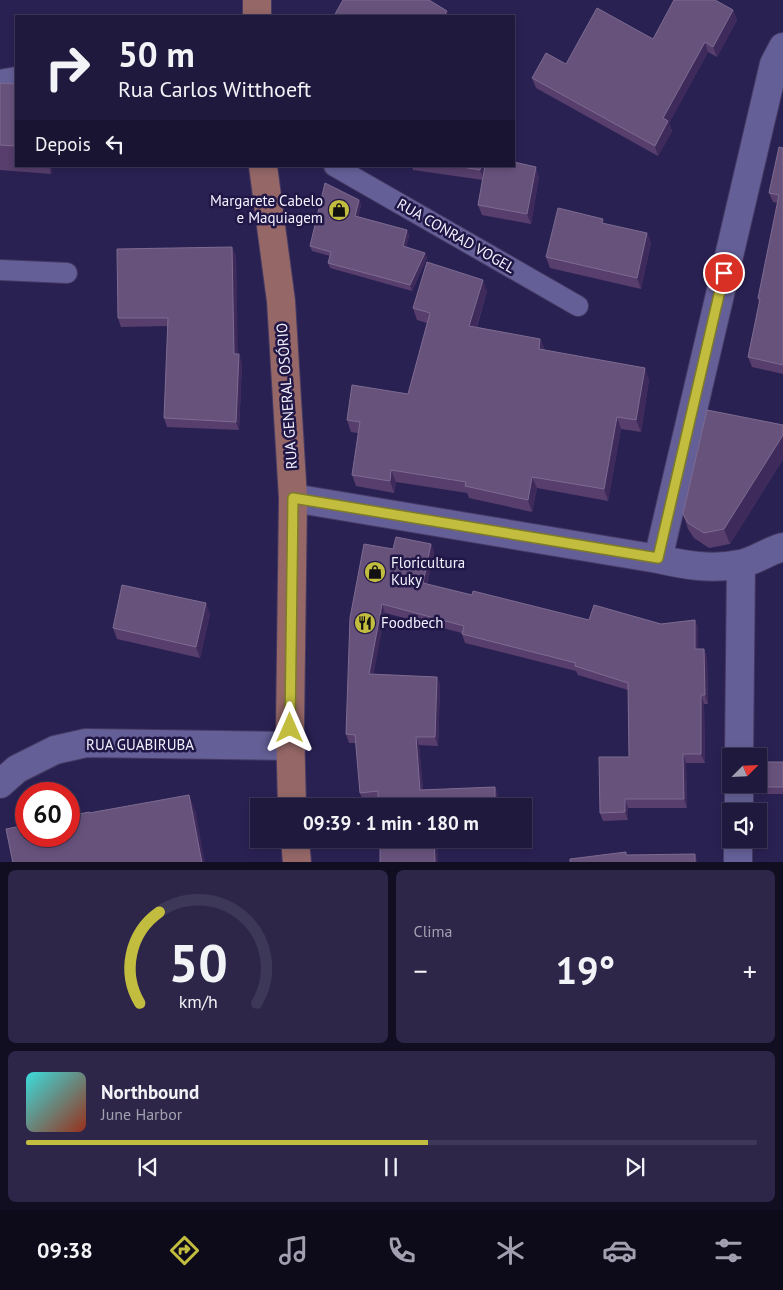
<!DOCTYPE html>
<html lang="pt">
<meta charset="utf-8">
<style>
:root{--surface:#20193e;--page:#2d2649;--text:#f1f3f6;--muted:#a2a0b0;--line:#3d3858;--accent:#c2bd3f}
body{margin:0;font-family:"PT Sans",sans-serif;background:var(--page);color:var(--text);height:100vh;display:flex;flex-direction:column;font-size:19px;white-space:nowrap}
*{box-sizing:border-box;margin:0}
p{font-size:16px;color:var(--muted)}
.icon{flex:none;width:28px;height:28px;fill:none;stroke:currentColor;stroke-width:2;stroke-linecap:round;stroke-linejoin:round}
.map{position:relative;height:862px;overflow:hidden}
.panel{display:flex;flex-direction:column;gap:8px;padding:8px;background:#120e22;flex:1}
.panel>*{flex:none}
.hud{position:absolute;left:15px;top:15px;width:500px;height:152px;border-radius:0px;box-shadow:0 2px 8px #0003,0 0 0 1px var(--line);background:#20193e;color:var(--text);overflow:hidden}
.needle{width:32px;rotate:66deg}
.controls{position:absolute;left:722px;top:748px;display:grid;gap:10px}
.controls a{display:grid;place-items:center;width:45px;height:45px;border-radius:0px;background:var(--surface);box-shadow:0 2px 8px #0003,0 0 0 1px var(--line);font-size:25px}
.speed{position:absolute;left:15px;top:782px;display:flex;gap:10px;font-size:25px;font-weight:700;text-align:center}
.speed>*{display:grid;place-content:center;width:65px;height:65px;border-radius:50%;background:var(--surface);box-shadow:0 2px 8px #0003,0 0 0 1px var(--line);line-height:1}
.speed .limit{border:8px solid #d22;background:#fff;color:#111}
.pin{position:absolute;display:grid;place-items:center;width:42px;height:42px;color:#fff;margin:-21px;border:2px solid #fff;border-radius:50%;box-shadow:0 1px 5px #0007}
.me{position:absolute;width:55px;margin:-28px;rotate:0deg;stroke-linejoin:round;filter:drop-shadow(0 0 4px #0008)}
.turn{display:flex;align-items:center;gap:18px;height:105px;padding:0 20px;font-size:22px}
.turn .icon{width:65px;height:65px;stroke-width:2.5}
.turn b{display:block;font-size:35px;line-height:42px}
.then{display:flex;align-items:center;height:48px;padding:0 20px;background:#0003;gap:10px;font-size:19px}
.big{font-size:38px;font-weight:700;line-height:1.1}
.panel .tile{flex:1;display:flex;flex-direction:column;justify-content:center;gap:8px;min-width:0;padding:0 18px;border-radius:8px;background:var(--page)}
.panel .dial{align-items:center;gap:0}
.dial svg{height:130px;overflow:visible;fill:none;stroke:var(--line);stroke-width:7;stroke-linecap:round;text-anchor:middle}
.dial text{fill:var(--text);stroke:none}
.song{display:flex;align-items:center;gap:15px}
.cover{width:60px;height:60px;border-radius:8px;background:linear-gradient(135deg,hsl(180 70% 55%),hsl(10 70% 35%))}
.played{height:5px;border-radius:2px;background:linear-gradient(90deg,var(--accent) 55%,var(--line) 55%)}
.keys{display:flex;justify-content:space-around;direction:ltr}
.heat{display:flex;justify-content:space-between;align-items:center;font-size:28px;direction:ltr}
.panel .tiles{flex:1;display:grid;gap:8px;grid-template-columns:1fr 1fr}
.tile:last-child{grid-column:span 2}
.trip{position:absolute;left:250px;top:798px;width:282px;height:50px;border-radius:0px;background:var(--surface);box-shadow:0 2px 8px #0003,0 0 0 1px var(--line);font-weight:700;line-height:50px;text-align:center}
.tabs{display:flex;height:80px;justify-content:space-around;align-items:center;background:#0d0a19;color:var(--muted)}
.tabs .icon{width:35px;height:35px}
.tabs .on{color:var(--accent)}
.tabs b{font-size:22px;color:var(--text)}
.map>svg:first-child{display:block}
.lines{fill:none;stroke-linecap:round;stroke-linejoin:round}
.lane-casing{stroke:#453a63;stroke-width:22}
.street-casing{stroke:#453a63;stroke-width:30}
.primary-casing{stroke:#453a63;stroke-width:30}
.lane{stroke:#645f96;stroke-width:20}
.street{stroke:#645f96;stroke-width:28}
.primary{stroke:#956767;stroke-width:28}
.wall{fill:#573e6c}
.shaded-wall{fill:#3e2b5b}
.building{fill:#67527c;stroke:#7d6b90}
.route-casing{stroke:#7e7b29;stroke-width:12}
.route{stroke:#c2bd3f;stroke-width:9}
.labels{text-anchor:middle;stroke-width:5;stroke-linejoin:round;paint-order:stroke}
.poi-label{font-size:15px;fill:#f2f1fe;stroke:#211747;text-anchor:start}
.street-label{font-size:15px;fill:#f2f1fe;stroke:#211747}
</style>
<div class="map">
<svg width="783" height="863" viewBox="0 0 783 863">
<rect width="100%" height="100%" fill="#2a2153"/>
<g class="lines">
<g class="lane-casing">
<path id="lane" d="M 0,80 L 16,77
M 334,166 L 578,306
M 0,270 L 67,273"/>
</g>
<g class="street-casing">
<path id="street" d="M 293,498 L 658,559 C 684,565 712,570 740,564 C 753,562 768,551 783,547
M 658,559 L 774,64 L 783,47
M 739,756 L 741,564
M 0,784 L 17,769 L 55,750 L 86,743 L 292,746
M 739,811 L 739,784
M 738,863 L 738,839"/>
</g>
<g class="primary-casing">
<path id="primary" d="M 257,16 L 257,0
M 263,166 L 281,301 L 293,498 L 290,728 L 292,806
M 295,839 L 297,863"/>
</g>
<use href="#lane" class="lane"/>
<use href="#street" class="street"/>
<use href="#primary" class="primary"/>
</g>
<path class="wall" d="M 733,10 L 737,20 L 717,57 L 708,52 L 669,123 L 672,131 L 658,156 L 536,88 L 532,78 L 566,64 L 653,39 Z
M 0,83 L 16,84 L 16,166 L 52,166 L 51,174 L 0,170 Z
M 783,148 L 783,374 L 752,367 L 748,357 L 759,303 L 758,298 L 778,203 L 773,202 L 769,193 Z
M 412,166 L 514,166 L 539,177 L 531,224 L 482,215 L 478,205 L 483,180 L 413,170 Z
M 359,200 L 361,205 L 358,217 L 407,230 L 409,235 L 406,247 L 425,253 L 427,258 L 412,291 L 330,268 L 328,263 L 330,256 L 312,251 L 310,246 Z
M 647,233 L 651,243 L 641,289 L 550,268 L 546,257 Z
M 236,256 L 237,354 L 242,363 L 239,430 L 167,427 L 164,418 L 168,326 L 121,327 L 118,318 Z
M 487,291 L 477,327 L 540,339 L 545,350 L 649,380 L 641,432 L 621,429 L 608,501 L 537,488 L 532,512 L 469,498 L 467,493 L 396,482 L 394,493 L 356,486 L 352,475 L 358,433 L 351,432 L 347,420 L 408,394 L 427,323 L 417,320 L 413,308 Z
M 783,425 L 783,459 L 730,544 L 709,548 L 694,538 L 688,529 L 683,514 Z
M 431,544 L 434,553 L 427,584 L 472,595 L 589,620 L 661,624 L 695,620 L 698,628 L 698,649 L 704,649 L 707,658 L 708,704 L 704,704 L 705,763 L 686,763 L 687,808 L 628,808 L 628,820 L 603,821 L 600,813 L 629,757 L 628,690 L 578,675 L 576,671 L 465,643 L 462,634 L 462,633 L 385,613 L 373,675 L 437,677 L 440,686 L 438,746 L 419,745 L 423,790 L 495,787 L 498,796 L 498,806 L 378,806 L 378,800 L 363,801 L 360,793 L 356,743 L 349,743 L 346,734 L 393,549 Z
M 210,614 L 200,658 L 117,639 L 113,628 Z
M 783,762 L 783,794 L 755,794 L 752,787 Z"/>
<path class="shaded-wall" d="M 733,10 L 737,20 L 717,57 L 713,47 Z
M 447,11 L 449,16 L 444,16 Z
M 705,42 L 708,52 L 669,123 L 672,131 L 658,156 L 655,146 L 663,118 Z
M 49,166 L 52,166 L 51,174 Z
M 481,166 L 486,166 L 484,181 L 480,170 Z
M 536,167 L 539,177 L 531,224 L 527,214 Z
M 359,200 L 361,205 L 357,222 L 355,216 Z
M 407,230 L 409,235 L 405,251 L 403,246 Z
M 647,233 L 651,243 L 641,289 L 637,278 Z
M 232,247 L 236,256 L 238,363 L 234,354 Z
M 425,253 L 427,258 L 412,291 L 410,285 Z
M 483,280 L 487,291 L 473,338 L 469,326 Z
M 540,339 L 545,350 L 539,349 Z
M 239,354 L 242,363 L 239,430 L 236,422 Z
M 645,368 L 649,380 L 641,432 L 636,420 Z
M 617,417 L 621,429 L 608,501 L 604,489 Z
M 783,435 L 783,459 L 730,544 L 724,529 Z
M 391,470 L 396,482 L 394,493 L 390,481 Z
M 532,477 L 537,488 L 532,512 L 528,500 Z
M 431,544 L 434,553 L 426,592 L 423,583 Z
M 206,603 L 210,614 L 200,658 L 196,647 Z
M 382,604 L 385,613 L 372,683 L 369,674 Z
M 695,620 L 698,628 L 698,658 L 695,649 Z
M 704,649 L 707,658 L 708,704 L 705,695 Z
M 437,677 L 440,686 L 438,746 L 435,737 Z
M 701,695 L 704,704 L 705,763 L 701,754 Z
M 416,737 L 419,745 L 424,798 L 420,790 Z
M 683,754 L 686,763 L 687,808 L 684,799 Z
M 495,787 L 498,796 L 498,806 L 495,806 Z
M 189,795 L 196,813 L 205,863 L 202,863 Z
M 625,799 L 628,808 L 628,820 L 625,812 Z
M 434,839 L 437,839 L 438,863 L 435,863 Z
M 695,854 L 698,863 L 695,863 Z"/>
<path class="building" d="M 343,0 L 429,0 L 447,11 L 444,16 L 334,16 Z
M 674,0 L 715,0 L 733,10 L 713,47 L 705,42 L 663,118 L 668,121 L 655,146 L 532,78 L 546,53 L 566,64 L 597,8 L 653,39 Z
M 0,83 L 16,84 L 16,146 L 0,145 Z
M 779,147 L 783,148 L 783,365 L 748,357 L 760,299 L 758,298 L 779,195 L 769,193 Z
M 514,162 L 536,167 L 527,214 L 478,205 L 485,166 L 514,166 Z
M 456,166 L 481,166 L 480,170 Z
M 325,183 L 359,200 L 355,216 L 407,230 L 403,246 L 425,253 L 410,285 L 328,263 L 331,252 L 310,246 Z
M 558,208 L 603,219 L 602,223 L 647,233 L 637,278 L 546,257 Z
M 232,247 L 234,354 L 239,354 L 236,422 L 164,418 L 168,318 L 118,318 L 117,249 Z
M 427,262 L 483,280 L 469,326 L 540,339 L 539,349 L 645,368 L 636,420 L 617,417 L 604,489 L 532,477 L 528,500 L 465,486 L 466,482 L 391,470 L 390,481 L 352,475 L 360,422 L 347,420 L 352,385 L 408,394 L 430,313 L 413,308 Z
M 707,410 L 783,425 L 783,435 L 724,529 L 704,533 L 688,523 L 683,514 Z
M 396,537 L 431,544 L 423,583 L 472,595 L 473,591 L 589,620 L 594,605 L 661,624 L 695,620 L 695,649 L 704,649 L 705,695 L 701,695 L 701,754 L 683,754 L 684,799 L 625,799 L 625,812 L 600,813 L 599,757 L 629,757 L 628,683 L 575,666 L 576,663 L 462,634 L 464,626 L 382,604 L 369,674 L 437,677 L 435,737 L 416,737 L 420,790 L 495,787 L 495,806 L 378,806 L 378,791 L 360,793 L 355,735 L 346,734 L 350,618 L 364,544 L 393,549 Z
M 122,585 L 206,603 L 196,647 L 113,628 Z
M 759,762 L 783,762 L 783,787 L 752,787 L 752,784 L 759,784 Z
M 189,795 L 202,863 L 13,863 L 6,829 L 26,825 L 26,836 L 69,836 L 69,816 L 89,812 L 89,813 Z
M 380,839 L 434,839 L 435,863 L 380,863 Z
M 626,852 L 626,855 L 695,854 L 695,863 L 570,863 L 570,859 Z"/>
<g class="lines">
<g class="route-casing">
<path id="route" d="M 290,728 L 293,498 L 658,558 L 724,273"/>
</g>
<use href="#route" class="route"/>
</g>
<defs>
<g id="shop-disc" transform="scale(1.125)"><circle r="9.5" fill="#c2bd3f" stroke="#211747"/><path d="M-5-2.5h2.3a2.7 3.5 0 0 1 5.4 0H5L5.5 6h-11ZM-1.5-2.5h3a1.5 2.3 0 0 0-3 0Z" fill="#111"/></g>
<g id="restaurant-disc" transform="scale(1.125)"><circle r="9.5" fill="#c2bd3f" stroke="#211747"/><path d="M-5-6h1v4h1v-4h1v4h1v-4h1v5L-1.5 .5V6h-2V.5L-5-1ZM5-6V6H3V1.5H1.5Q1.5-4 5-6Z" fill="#111"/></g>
</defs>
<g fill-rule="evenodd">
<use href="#shop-disc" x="339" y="210"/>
<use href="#shop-disc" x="375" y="572"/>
<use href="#restaurant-disc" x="365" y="623"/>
</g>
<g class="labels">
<g class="poi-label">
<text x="323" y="206" text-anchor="end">Margarete Cabelo<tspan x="323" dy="17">e Maquiagem</tspan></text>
<text x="391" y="568">Floricultura<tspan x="391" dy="17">Kuky</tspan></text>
<text x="381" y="628">Foodbech</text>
</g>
<g class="street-label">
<text transform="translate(456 236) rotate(30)" y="5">RUA CONRAD VOGEL</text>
<text transform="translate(287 396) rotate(-94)" y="5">RUA GENERAL OSÓRIO</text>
<text x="140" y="750">RUA GUABIRUBA</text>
</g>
</g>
</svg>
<div class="controls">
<a><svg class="needle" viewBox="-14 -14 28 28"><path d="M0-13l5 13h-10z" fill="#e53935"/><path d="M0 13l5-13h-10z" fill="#a2a0b0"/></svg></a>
<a><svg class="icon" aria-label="sound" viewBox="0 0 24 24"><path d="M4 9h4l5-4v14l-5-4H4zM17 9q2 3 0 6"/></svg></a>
</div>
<div class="speed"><div class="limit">60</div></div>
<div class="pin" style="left:724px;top:273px;background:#d93025"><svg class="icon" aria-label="arrive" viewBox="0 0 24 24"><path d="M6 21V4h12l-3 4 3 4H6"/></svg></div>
<svg class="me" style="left:290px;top:728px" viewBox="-20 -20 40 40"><path d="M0-17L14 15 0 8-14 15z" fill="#c2bd3f" stroke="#fff" stroke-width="4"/></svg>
<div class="trip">09:39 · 1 min · 180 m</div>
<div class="hud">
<div class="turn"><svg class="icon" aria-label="right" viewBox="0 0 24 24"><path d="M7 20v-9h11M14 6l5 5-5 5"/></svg><div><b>50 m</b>Rua Carlos Witthoeft</div></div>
<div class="then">Depois<svg class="icon" aria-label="left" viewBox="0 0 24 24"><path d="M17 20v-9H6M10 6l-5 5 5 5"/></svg></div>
</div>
</div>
<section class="panel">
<div class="tiles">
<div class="tile dial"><svg viewBox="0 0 100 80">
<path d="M14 69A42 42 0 1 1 86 69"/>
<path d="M14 69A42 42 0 0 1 26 13" stroke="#c2bd3f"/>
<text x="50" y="56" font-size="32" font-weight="700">50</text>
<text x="50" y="72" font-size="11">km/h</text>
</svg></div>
<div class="tile"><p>Clima</p>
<div class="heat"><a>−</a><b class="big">19°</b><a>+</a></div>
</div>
<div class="tile">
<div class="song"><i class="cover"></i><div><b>Northbound</b><p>June Harbor</p></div></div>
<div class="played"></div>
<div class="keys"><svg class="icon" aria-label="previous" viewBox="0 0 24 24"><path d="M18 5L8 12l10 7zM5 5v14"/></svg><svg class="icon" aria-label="pause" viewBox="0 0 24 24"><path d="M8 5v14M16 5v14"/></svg><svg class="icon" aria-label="next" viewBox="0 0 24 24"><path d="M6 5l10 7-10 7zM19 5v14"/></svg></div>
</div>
</div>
</section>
<nav class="tabs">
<b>09:38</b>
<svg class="icon on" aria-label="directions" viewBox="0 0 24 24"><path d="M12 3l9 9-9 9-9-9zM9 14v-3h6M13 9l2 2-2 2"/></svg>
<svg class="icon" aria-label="music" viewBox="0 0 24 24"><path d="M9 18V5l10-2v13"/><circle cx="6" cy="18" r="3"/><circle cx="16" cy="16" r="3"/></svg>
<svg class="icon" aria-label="phone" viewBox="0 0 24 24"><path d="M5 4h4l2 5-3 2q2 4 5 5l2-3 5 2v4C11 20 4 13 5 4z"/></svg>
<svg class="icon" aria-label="climate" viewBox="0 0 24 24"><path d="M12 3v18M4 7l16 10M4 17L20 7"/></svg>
<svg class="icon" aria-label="car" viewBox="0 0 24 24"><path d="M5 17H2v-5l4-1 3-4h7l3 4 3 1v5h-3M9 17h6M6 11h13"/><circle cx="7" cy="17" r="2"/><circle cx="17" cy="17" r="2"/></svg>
<svg class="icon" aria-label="filters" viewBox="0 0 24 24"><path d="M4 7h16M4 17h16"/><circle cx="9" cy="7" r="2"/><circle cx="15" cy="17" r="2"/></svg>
</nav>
